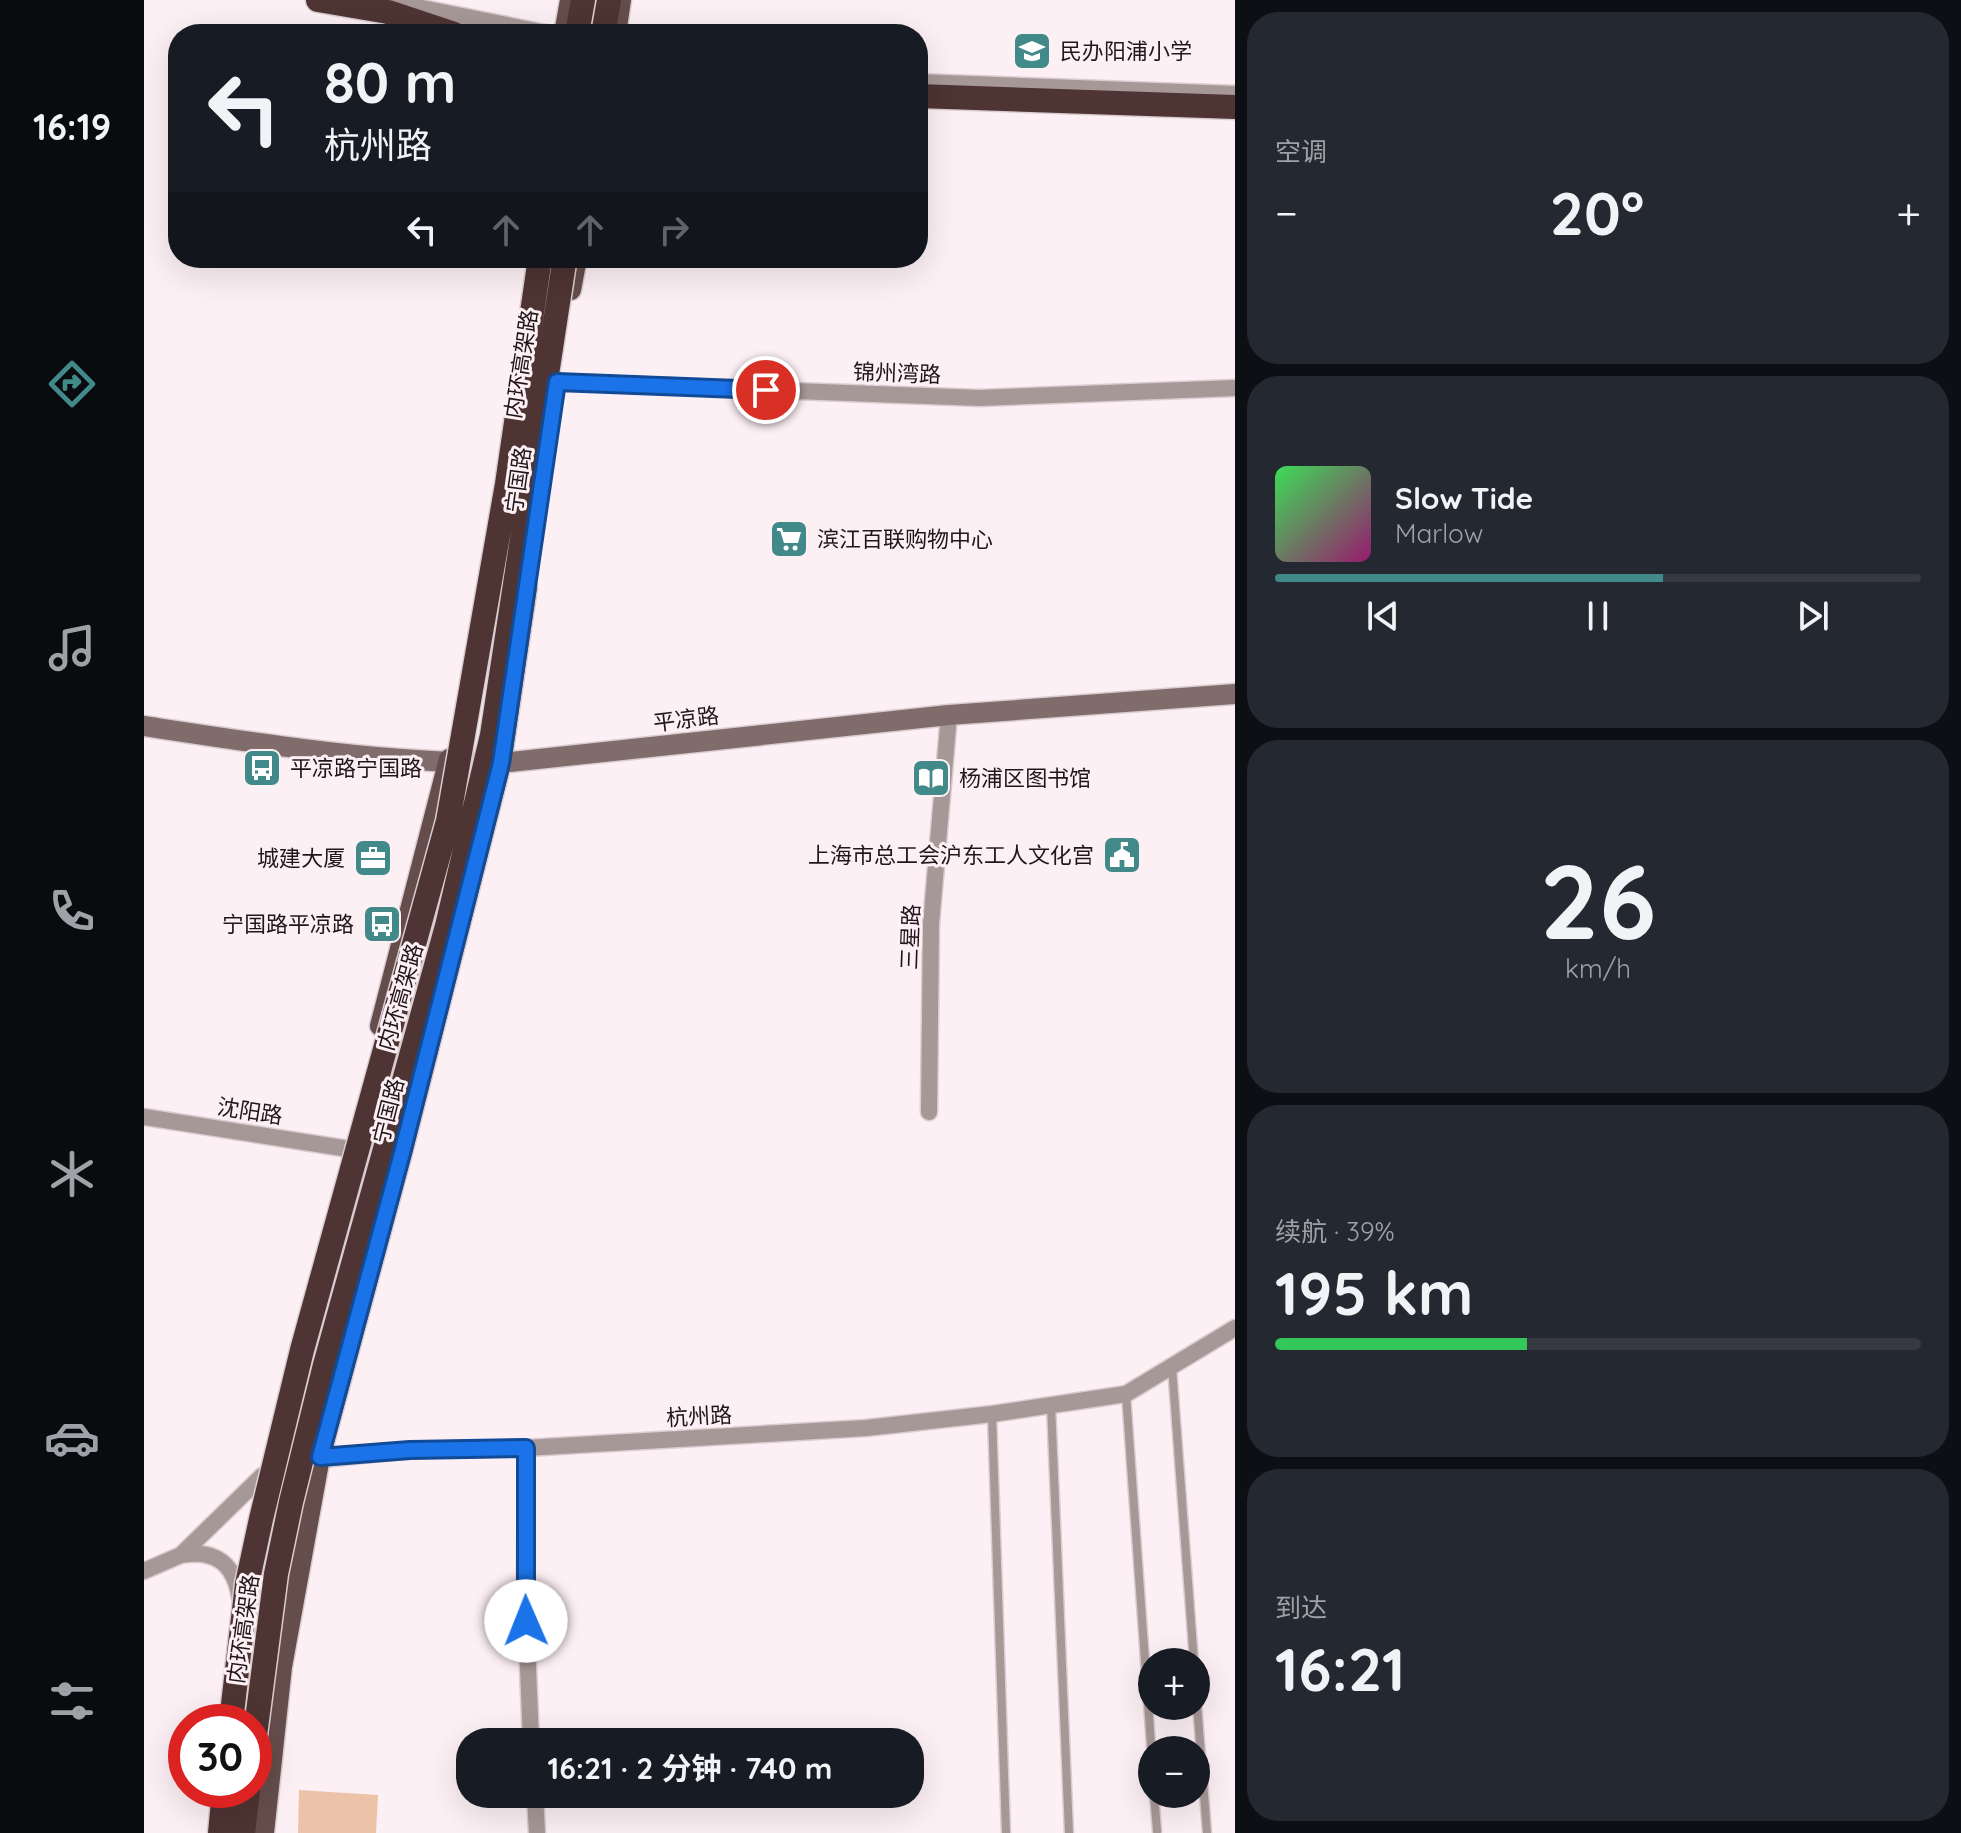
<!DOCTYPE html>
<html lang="zh">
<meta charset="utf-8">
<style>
:root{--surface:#171b24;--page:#242831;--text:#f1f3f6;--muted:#9ea1a6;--line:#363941;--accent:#428a8a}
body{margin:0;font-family:Quicksand,"Noto Sans SC",sans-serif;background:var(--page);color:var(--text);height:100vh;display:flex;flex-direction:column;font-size:30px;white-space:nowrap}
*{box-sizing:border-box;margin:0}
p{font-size:26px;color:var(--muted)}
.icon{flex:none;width:44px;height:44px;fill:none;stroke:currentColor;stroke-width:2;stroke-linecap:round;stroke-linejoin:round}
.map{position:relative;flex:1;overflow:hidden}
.panel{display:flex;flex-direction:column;gap:12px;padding:12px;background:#0d0f14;width:726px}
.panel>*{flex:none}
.guide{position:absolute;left:24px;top:24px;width:760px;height:244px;border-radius:32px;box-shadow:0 8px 32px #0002;background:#171b24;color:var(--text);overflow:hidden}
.fabs{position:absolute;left:994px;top:1648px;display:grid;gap:16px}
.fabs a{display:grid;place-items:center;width:72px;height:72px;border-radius:50%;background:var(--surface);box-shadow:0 8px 32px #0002;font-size:40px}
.speed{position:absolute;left:24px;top:1704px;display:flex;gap:16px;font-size:40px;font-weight:700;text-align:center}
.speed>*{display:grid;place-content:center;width:104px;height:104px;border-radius:50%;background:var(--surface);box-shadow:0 8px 32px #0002;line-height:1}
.speed .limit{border:12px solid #d22;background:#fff;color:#111}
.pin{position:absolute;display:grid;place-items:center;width:68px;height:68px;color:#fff;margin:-34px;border:4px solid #fff;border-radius:50%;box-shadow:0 2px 8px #0007}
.me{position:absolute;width:88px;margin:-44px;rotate:359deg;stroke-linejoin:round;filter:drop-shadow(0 0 6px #0008)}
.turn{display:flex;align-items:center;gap:28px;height:168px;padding:0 24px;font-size:36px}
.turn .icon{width:104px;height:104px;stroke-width:2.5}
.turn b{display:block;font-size:56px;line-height:68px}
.lanes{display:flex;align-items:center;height:76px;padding:0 24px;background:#0003;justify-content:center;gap:40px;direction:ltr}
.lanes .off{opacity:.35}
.big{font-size:60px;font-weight:700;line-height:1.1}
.panel .card{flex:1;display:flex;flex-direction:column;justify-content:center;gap:12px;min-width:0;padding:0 28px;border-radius:32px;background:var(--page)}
.panel .dial{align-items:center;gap:0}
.dial b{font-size:104px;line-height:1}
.song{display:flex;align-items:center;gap:24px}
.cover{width:96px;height:96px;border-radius:12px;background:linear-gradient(135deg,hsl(130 70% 55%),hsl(320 70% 35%))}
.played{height:8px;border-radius:4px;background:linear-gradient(90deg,var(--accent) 60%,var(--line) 60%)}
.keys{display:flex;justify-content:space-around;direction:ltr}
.heat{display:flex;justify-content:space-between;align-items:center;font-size:44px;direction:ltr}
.charge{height:12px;border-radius:6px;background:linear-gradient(90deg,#34c759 39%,var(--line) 0)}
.trip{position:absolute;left:312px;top:1728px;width:468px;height:80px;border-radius:32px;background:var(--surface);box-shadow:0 8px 32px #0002;font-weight:700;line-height:80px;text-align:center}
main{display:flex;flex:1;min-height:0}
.tab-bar{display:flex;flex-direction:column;width:144px;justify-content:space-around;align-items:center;background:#090b0e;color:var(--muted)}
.tab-bar .icon{width:56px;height:56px}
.tab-bar .selected{color:var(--accent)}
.tab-bar b{font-size:36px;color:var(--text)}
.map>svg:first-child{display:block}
.green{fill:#ecc3a8}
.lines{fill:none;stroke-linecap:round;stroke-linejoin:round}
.lane-casing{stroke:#dacdd2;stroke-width:11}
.street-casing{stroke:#dacdd2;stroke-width:19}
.secondary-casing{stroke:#dacdd2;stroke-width:23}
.primary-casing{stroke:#dacdd2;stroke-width:23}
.highway-casing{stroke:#dacdd2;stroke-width:27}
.lane{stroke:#a69896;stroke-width:8}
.street{stroke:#a69896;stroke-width:16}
.secondary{stroke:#806c6a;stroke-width:20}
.primary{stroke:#654d4b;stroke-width:20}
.highway{stroke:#4e3432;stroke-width:24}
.highway-bridge-casing{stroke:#dacdd2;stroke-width:27;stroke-linecap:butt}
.highway-bridge{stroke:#4e3432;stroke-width:24}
.route-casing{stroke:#114b97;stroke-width:20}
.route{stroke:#1a73e8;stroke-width:14}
.labels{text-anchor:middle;stroke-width:6;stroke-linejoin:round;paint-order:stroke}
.poi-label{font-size:22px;fill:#21161a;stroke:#fdf0f5;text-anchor:start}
.street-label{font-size:22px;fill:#21161a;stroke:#fdf0f5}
</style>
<main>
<nav class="tab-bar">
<b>16:19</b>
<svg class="icon selected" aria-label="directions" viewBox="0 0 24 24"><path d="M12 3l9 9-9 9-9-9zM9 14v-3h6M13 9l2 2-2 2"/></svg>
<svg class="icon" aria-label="music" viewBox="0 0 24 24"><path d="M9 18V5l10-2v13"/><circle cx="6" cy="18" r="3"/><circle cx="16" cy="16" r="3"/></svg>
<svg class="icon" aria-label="phone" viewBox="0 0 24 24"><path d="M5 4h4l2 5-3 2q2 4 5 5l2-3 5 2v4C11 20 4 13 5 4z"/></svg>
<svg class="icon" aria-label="climate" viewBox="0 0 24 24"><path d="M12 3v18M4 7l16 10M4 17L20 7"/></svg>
<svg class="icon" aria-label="car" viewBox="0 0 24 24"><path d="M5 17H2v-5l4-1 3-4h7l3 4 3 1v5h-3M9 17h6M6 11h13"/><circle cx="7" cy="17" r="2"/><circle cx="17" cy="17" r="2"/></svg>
<svg class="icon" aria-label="filters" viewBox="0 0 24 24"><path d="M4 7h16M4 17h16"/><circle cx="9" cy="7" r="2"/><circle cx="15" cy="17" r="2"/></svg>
</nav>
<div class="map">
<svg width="1091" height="1833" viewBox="0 0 1091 1833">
<rect width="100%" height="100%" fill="#fdf0f5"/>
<path class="green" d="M 155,1790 L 234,1795 L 232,1833 L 154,1833 Z"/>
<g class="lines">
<g class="lane-casing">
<path id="lane" d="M 1028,1367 L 1050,1662
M 982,1394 L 1008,1759
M 907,1405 L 925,1833
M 848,1415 L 862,1833
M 1052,1691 L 1063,1833
M 1010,1794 L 1013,1831"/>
</g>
<g class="street-casing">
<path id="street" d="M 243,1 L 407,34
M 774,82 L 1091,94
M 413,382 L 836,398 L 1091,388
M 785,1112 L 787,924 L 805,715
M 0,1117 L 205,1149
M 382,1448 L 381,1593 L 387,1742
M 168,1460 L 266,1450 L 382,1448 L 722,1428 L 848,1414 L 982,1394 L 1091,1328
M 37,1555 C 71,1549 90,1563 96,1598
M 0,1571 L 37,1555 L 118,1476 L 134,1471
M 391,1794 L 393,1833"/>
</g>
<g class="secondary-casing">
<path id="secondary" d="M 0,726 C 118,744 237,763 357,763 L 805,715 L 1091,694"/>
</g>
<g class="primary-casing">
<path id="primary" d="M 420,34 L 426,0
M 472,34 L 477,0
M 427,290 L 433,258
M 236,1026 L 305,759
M 120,1833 L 138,1667 L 176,1457 L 258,1153 L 357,763 L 383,587"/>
</g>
<g class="highway-casing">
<path id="highway" d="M 174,0 L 244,12 L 310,34
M 433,34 L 439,0
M 459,34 L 465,0
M 774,96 L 1091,107
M 76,1833 L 80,1790
M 99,1833 L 104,1790"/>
</g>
<use href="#lane" class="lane"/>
<use href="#street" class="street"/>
<use href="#secondary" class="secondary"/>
<use href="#primary" class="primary"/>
<use href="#highway" class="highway"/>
<g class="highway-bridge-casing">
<path id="highway-bridge" d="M 87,1722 L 103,1584 L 117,1519 L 158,1350 L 304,821 L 363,484 L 396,258
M 110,1743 L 132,1574 L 147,1502 L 181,1365 L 303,926 L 348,735 L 420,263"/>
</g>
<use href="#highway-bridge" class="highway-bridge"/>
</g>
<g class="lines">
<g class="route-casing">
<path id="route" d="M 382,1621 L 382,1448 L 266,1450 L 176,1457 L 258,1153 L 357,763 L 413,382 L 622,390"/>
</g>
<use href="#route" class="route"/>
</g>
<defs>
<g id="school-square" transform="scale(2)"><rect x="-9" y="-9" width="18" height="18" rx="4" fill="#428a8a" stroke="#fdf0f5"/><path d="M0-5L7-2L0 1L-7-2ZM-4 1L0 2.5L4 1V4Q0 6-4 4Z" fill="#fff"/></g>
<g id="supermarket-square" transform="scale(2)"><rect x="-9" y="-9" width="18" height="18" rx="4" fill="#428a8a" stroke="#fdf0f5"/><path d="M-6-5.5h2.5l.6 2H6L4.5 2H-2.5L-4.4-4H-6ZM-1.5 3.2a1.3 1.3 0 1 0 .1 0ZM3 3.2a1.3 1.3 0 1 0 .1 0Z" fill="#fff"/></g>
<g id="bus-square" transform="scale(2)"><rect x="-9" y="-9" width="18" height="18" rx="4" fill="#428a8a" stroke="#fdf0f5"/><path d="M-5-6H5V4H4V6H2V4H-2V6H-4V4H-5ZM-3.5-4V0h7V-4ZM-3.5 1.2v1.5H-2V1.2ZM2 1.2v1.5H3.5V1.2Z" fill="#fff"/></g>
<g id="library-square" transform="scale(2)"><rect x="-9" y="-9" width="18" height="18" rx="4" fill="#428a8a" stroke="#fdf0f5"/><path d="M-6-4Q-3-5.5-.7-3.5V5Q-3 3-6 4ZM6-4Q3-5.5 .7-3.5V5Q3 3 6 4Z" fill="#fff"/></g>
<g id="civic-square" transform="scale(2)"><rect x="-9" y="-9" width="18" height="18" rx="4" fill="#428a8a" stroke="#fdf0f5"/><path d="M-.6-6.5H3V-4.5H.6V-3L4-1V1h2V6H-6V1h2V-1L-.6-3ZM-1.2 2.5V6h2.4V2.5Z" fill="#fff"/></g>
<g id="office-square" transform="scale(2)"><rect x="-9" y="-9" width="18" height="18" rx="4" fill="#428a8a" stroke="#fdf0f5"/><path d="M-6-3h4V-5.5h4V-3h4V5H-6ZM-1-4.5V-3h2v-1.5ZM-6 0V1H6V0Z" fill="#fff"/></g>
</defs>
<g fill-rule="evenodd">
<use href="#school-square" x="888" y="51"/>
<use href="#supermarket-square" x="645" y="539"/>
<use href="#bus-square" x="118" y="768"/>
<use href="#library-square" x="787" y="778"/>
<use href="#civic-square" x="978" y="855"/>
<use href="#office-square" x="229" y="858"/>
<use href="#bus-square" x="238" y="924"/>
</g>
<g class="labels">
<g class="poi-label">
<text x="916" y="59">民办阳浦小学</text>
<text x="673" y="547">滨江百联购物中心</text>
<text x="146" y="776">平凉路宁国路</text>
<text x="815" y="786">杨浦区图书馆</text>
<text x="950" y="863" text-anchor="end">上海市总工会沪东工人文化宫</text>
<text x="201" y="866" text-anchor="end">城建大厦</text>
<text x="210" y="932" text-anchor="end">宁国路平凉路</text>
</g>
<g class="street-label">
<text transform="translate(377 364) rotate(-81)" y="8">内环高架路</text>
<text transform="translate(753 373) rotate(2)" y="8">锦州湾路</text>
<text transform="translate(374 480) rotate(-82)" y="8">宁国路</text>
<text transform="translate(542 719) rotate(-7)" y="8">平凉路</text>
<text transform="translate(766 937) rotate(-88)" y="8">三星路</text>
<text transform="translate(256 997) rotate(-74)" y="8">内环高架路</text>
<text transform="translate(106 1111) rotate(9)" y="8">沈阳路</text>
<text transform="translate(244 1111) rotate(-76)" y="8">宁国路</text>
<text transform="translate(555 1416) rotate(-3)" y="8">杭州路</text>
<text transform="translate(99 1629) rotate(-82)" y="8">内环高架路</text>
</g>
</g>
</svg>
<div class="fabs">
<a>+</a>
<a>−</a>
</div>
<div class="speed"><div class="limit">30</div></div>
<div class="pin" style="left:622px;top:390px;background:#d93025"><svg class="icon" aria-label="arrive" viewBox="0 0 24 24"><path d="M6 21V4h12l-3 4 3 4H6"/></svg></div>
<svg class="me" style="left:382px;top:1621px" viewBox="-20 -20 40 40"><circle r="19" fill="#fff"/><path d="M0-13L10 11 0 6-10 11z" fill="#1a73e8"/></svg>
<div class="trip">16:21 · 2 分钟 · 740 m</div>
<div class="guide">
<div class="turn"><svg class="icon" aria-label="left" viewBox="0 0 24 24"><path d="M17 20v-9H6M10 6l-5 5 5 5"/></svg><div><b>80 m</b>杭州路</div></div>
<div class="lanes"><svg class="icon" aria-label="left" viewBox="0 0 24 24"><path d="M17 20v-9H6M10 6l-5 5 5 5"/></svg><svg class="icon off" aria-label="ahead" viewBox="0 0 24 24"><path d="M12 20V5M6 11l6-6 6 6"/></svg><svg class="icon off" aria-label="ahead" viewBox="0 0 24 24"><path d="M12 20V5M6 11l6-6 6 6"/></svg><svg class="icon off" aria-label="right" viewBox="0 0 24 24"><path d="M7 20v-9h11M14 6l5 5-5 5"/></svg></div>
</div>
</div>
<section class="panel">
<div class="card"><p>空调</p>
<div class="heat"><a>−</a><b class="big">20°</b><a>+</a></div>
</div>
<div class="card">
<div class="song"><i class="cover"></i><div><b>Slow Tide</b><p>Marlow</p></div></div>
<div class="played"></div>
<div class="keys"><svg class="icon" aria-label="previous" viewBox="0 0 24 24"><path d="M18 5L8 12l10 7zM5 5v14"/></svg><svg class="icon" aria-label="pause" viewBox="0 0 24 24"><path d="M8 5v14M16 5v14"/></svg><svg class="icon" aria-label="next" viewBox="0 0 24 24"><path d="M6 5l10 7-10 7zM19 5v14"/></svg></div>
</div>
<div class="card dial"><b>26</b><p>km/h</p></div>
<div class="card"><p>续航 · 39%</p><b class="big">195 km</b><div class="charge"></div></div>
<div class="card"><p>到达</p><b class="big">16:21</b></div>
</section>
</main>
